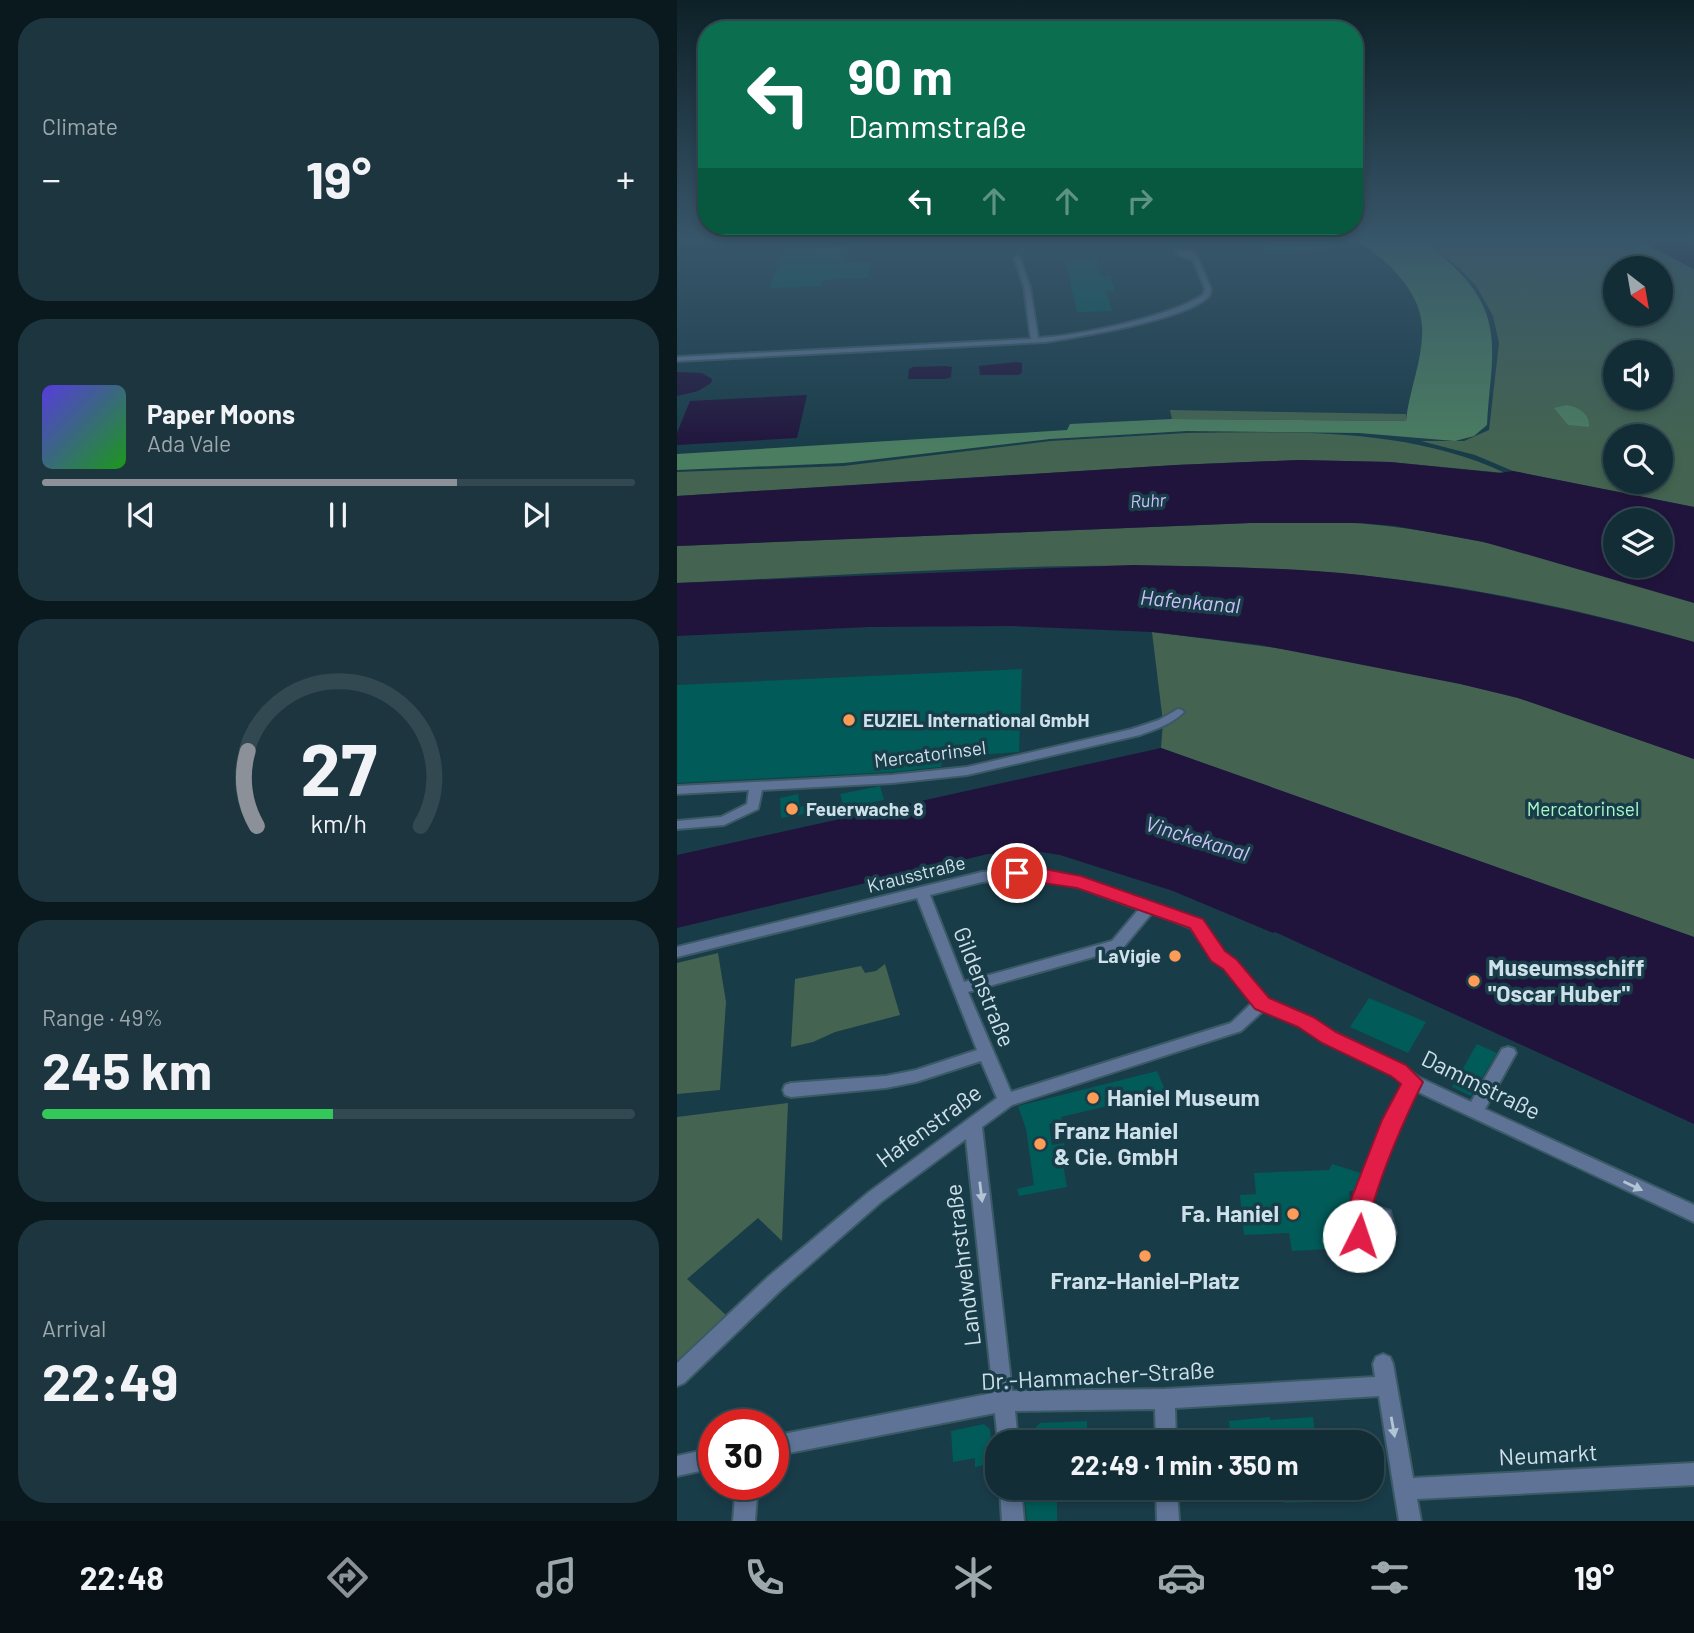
<!DOCTYPE html>
<meta charset="utf-8">
<style>
:root{--surface:#132d37;--page:#1c353f;--text:#f1f3f6;--muted:#9da8ad;--line:#324952;--accent:#8c9099}
body{margin:0;font-family:Barlow,sans-serif;background:var(--page);color:var(--text);height:100vh;display:flex;flex-direction:column;font-size:26px;white-space:nowrap}
*{box-sizing:border-box;margin:0}
p{font-size:23px;color:var(--muted)}
.icon{flex:none;width:38px;height:38px;fill:none;stroke:currentColor;stroke-width:2;stroke-linecap:round;stroke-linejoin:round}
.map{position:relative;flex:1;overflow:hidden}
.panel{display:flex;flex-direction:column;gap:18px;padding:18px;background:#0a191e;width:677px}
.panel>*{flex:none}
.hud{position:absolute;left:21px;top:21px;width:665px;height:214px;border-radius:28px;box-shadow:0 4px 10px #0003,0 0 0 2px var(--line);background:#0b6e4f;color:#fff;overflow:hidden}
.needle{width:46px;rotate:149deg}
.tools{position:absolute;left:926px;top:256px;display:grid;gap:14px}
.tools a{display:grid;place-items:center;width:70px;height:70px;border-radius:50%;background:var(--surface);box-shadow:0 4px 10px #0003,0 0 0 2px var(--line);font-size:35px}
.speed{position:absolute;left:21px;top:1409px;display:flex;gap:14px;font-size:35px;font-weight:700;text-align:center}
.speed>*{display:grid;place-content:center;width:91px;height:91px;border-radius:50%;background:var(--surface);box-shadow:0 4px 10px #0003,0 0 0 2px var(--line);line-height:1}
.speed .limit{border:10px solid #d22;background:#fff;color:#111}
.pin{position:absolute;display:grid;place-items:center;width:60px;height:60px;color:#fff;margin:-30px;border:4px solid #fff;border-radius:50%;box-shadow:0 2px 7px #0007}
.me{position:absolute;width:77px;margin:-38px;rotate:4deg;stroke-linejoin:round;filter:drop-shadow(0 0 5px #0008)}
.turn{display:flex;align-items:center;gap:24px;height:147px;padding:0 35px;font-size:32px}
.turn .icon{width:91px;height:91px;stroke-width:2.5}
.turn b{display:block;font-size:49px;line-height:60px}
.lanes{display:flex;align-items:center;height:66px;padding:0 35px;background:#0003;justify-content:center;gap:35px;direction:ltr}
.lanes .off{opacity:.35}
.big{font-size:52px;font-weight:700;line-height:1.1}
.panel .widget{flex:1;display:flex;flex-direction:column;justify-content:center;gap:10px;min-width:0;padding:0 24px;border-radius:28px;background:var(--page)}
.panel .dial{align-items:center;gap:0}
.dial svg{height:182px;overflow:visible;fill:none;stroke:var(--line);stroke-width:7;stroke-linecap:round;text-anchor:middle}
.dial text{fill:var(--text);stroke:none}
.song{display:flex;align-items:center;gap:21px}
.cover{width:84px;height:84px;border-radius:10px;background:linear-gradient(135deg,hsl(250 70% 55%),hsl(120 70% 35%))}
.played{height:7px;border-radius:4px;background:linear-gradient(90deg,var(--accent) 70%,var(--line) 70%)}
.keys{display:flex;justify-content:space-around;direction:ltr}
.heat{display:flex;justify-content:space-between;align-items:center;font-size:38px;direction:ltr}
.charge{height:10px;border-radius:5px;background:linear-gradient(90deg,#34c759 49%,var(--line) 0)}
.trip{position:absolute;left:308px;top:1430px;width:399px;height:70px;border-radius:28px;background:var(--surface);box-shadow:0 4px 10px #0003,0 0 0 2px var(--line);font-weight:700;line-height:70px;text-align:center}
.tabs{display:flex;height:112px;justify-content:space-around;align-items:center;background:#081216;color:var(--muted)}
.tabs .icon{width:49px;height:49px}
.tabs .on{color:var(--accent)}
.tabs b{font-size:32px;color:var(--text)}
main{display:flex;flex:1;min-height:0}
.map>svg:first-child{display:block}
.green{fill:#446451;fill-rule:evenodd}
.forest{fill:#4b7e61}
.water{fill:#21143c;fill-rule:evenodd}
.building{fill:#015b58}
.lines{fill:none;stroke-linecap:round;stroke-linejoin:round}
.street-casing{stroke:#3a5a66;stroke-width:4}
.street{fill:#5f7396;fill-rule:evenodd}
.oneway{fill:#b2c5d4}
.route{fill:#e11d48;stroke:#92132f;stroke-width:2}
.poi-dot{fill:#fd9c56;stroke:#193c49;stroke-width:2.5}
.labels{text-anchor:middle;stroke-width:7;stroke-linejoin:round;paint-order:stroke}
.far-water-label{font-size:18px;font-style:italic;fill:#cec1fb;stroke:#193c49}
.poi-label{font-size:19px;font-weight:bold;fill:#cee0e9;stroke:#193c49;text-anchor:start}
.street-label{font-size:19px;fill:#cee0e9;stroke:#193c49}
.park-label{font-size:19px;fill:#a9f9c9;stroke:#193c49}
.water-label{font-size:21px;font-style:italic;fill:#cec1fb;stroke:#193c49}
.near-poi-label{font-size:23px;font-weight:bold;fill:#cee0e9;stroke:#193c49;text-anchor:start}
.near-street-label{font-size:23px;fill:#cee0e9;stroke:#193c49}
</style>
<main>
<section class="panel">
<div class="widget"><p>Climate</p>
<div class="heat"><a>−</a><b class="big">19°</b><a>+</a></div>
</div>
<div class="widget">
<div class="song"><i class="cover"></i><div><b>Paper Moons</b><p>Ada Vale</p></div></div>
<div class="played"></div>
<div class="keys"><svg class="icon" aria-label="previous" viewBox="0 0 24 24"><path d="M18 5L8 12l10 7zM5 5v14"/></svg><svg class="icon" aria-label="pause" viewBox="0 0 24 24"><path d="M8 5v14M16 5v14"/></svg><svg class="icon" aria-label="next" viewBox="0 0 24 24"><path d="M6 5l10 7-10 7zM19 5v14"/></svg></div>
</div>
<div class="widget dial"><svg viewBox="0 0 100 80">
<path d="M14 69A42 42 0 1 1 86 69"/>
<path d="M14 69A42 42 0 0 1 10 36" stroke="#8c9099"/>
<text x="50" y="56" font-size="32" font-weight="700">27</text>
<text x="50" y="72" font-size="11">km/h</text>
</svg></div>
<div class="widget"><p>Range · 49%</p><b class="big">245 km</b><div class="charge"></div></div>
<div class="widget"><p>Arrival</p><b class="big">22:49</b></div>
</section>
<div class="map">
<svg width="1017" height="1521" viewBox="0 0 1017 1521">
<rect width="100%" height="100%" fill="#193c49"/>
<path class="green" d="M 745,239 L 950,239 L 974,247 L 1017,269 L 1017,507 L 836,471 L 798,455 L 744,441 L 787,441 L 812,430 L 822,343 L 816,316 L 800,287 L 784,270 ZM 938,268 L 984,268 L 984,313 L 938,313 ZM 938,352 L 984,352 L 984,397 L 938,397 ZM 938,436 L 984,436 L 984,481 L 938,481 Z
M 493,410 L 729,414 L 729,421 L 495,419 Z
M 510,433 C 616,432 730,427 828,473 L 713,462 L 622,460 L 499,465 L 0,496 L 0,472 L 166,466 L 374,441 Z
M 660,522 C 781,528 902,564 1017,602 L 1017,642 C 907,610 794,586 681,575 C 455,554 226,573 0,583 L 0,546 L 573,523 Z
M 475,632 C 597,647 722,663 841,698 C 900,716 958,739 1017,759 L 1017,937 L 484,748 L 486,722 Z
M 41,953 L 49,1002 L 43,1090 L 0,1094 L 0,963 Z
M 208,964 L 223,1015 L 158,1032 L 136,1042 L 114,1047 L 118,979 L 184,966 L 188,973 L 199,971 Z
M 111,1103 L 105,1241 L 81,1218 L 10,1279 L 50,1316 L 0,1361 L 0,1117 Z"/>
<path class="forest" d="M 678,239 C 694,239 729,234 743,239 C 755,244 767,258 776,266 C 831,318 813,359 810,425 L 797,436 L 778,441 L 682,433 L 510,431 L 373,439 L 167,463 L 0,470 L 0,454 L 390,430 L 393,424 L 495,419 L 729,421 C 732,390 747,357 745,326 C 743,289 707,258 678,239 Z
M 890,405 C 902,407 913,414 912,427 L 891,425 L 877,408 Z"/>
<path class="water" d="M 950,239 L 1017,239 L 1017,269 L 974,247 Z
M 339,362 L 345,363 L 345,373 L 341,375 L 303,375 L 302,366 Z
M 269,366 L 275,367 L 274,377 L 269,379 L 231,379 L 232,369 L 236,367 Z
M 0,372 L 25,373 L 35,379 L 34,383 L 21,391 L 0,396 Z
M 130,395 L 120,438 L 0,445 L 0,433 L 13,401 Z
M 622,460 L 713,462 L 822,473 L 836,471 L 1017,507 L 1017,603 L 807,542 L 718,526 L 685,523 L 573,523 L 0,546 L 0,496 L 499,465 ZM 938,520 L 984,520 L 984,565 L 938,565 Z
M 456,565 C 532,567 609,567 684,575 C 797,588 908,611 1017,642 L 1017,759 L 841,698 L 783,684 L 584,645 L 475,632 L 335,626 L 192,627 L 0,636 L 0,583 Z
M 484,748 L 1017,937 L 1017,1124 L 598,932 L 596,933 L 496,891 L 383,855 L 357,851 L 311,854 L 0,928 L 0,855 Z"/>
<path class="building" d="M 575,239 L 657,239 L 669,246 L 598,255 Z
M 172,246 L 167,263 L 194,262 L 190,278 L 146,280 L 144,286 L 92,288 L 106,251 Z
M 420,259 L 425,276 L 433,275 L 438,291 L 429,291 L 435,311 L 400,312 L 388,260 Z
M 345,669 L 342,752 L 266,758 L 264,767 L 216,772 L 0,783 L 0,685 Z
M 203,786 L 207,800 L 167,808 L 163,794 Z
M 121,794 L 123,807 L 127,806 L 128,814 L 104,818 L 103,798 Z
M 692,998 L 749,1022 L 731,1053 L 673,1027 Z
M 800,1044 L 820,1053 L 794,1096 L 775,1087 Z
M 480,1071 L 489,1092 L 384,1117 L 385,1120 L 372,1124 L 375,1145 L 387,1143 L 391,1163 L 386,1164 L 390,1187 L 342,1196 L 340,1189 L 357,1185 L 349,1129 L 341,1106 Z
M 655,1164 L 684,1173 L 678,1191 L 672,1191 L 673,1201 L 667,1207 L 673,1248 L 615,1251 L 612,1233 L 567,1235 L 563,1195 L 579,1194 L 577,1173 L 652,1170 Z
M 593,1417 L 593,1420 L 636,1417 L 639,1440 L 554,1442 L 552,1421 Z
M 410,1421 L 410,1442 L 352,1442 L 353,1433 L 363,1423 Z
M 307,1424 L 313,1429 L 316,1463 L 298,1467 L 298,1458 L 276,1462 L 274,1431 Z
M 350,1488 L 380,1488 L 380,1521 L 350,1521 L 348,1502 Z
M 557,1488 L 634,1488 L 636,1502 L 608,1503 L 607,1499 L 558,1502 Z"/>
<g class="lines">
<g class="street-casing">
<path id="street" d="M 501,251 L 515,251 L 520,256 L 534,289 C 533,294 534,295 530,298 C 505,320 403,337 368,342 L 0,361 L 0,357 L 354,339 L 347,287 L 337,258 L 340,256 L 343,258 L 353,287 L 361,338 C 402,336 492,317 526,295 L 528,289 L 516,260 L 499,254 Z
M 501,709 L 505,710 L 507,712 C 495,724 479,729 463,735 L 290,775 L 215,783 L 85,790 L 81,809 L 47,825 L 0,829 L 0,821 L 44,817 L 70,804 L 72,790 L 0,794 L 0,786 L 215,775 L 290,767 L 455,729 L 482,720 Z
M 362,869 L 409,880 L 524,920 L 546,952 L 558,960 L 590,999 L 633,1018 L 658,1033 L 727,1066 L 741,1077 L 794,1102 L 825,1049 L 831,1047 L 837,1049 L 839,1053 L 808,1109 L 1017,1205 L 1017,1222 L 739,1091 L 724,1120 L 693,1205 L 713,1211 L 719,1233 L 716,1239 C 705,1243 688,1246 677,1242 L 674,1236 L 673,1210 L 708,1120 L 726,1084 L 715,1074 L 646,1041 L 623,1026 L 587,1010 L 564,1031 L 335,1105 L 305,1127 L 335,1391 L 488,1389 L 698,1377 L 696,1364 L 699,1357 L 706,1354 L 713,1357 L 716,1364 L 736,1478 L 1017,1463 L 1017,1485 L 740,1499 L 744,1521 L 722,1521 L 702,1396 L 498,1408 L 499,1442 L 479,1442 L 478,1409 L 338,1411 L 341,1442 L 321,1442 L 318,1413 L 96,1456 L 96,1436 L 316,1393 L 289,1139 L 204,1202 L 105,1289 L 7,1383 L 0,1386 L 0,1363 L 91,1277 L 192,1192 L 320,1098 L 304,1061 L 239,1082 L 209,1088 L 114,1097 L 108,1095 L 106,1090 L 108,1085 L 114,1083 L 209,1076 L 239,1070 L 300,1050 L 240,898 L 0,957 L 0,947 L 305,872 ZM 362,879 L 401,887 L 462,909 L 435,941 L 287,982 L 253,895 L 305,882 ZM 475,913 L 514,928 L 536,960 L 548,968 L 576,1002 L 554,1023 L 334,1092 L 291,992 L 445,949 ZM 691,1220 L 699,1223 L 700,1226 L 692,1227 Z
M 37,1448 L 37,1468 L 0,1476 L 0,1456 Z
M 59,1484 L 81,1484 L 78,1521 L 56,1521 Z
M 323,1488 L 344,1488 L 347,1521 L 325,1521 Z
M 479,1488 L 500,1488 L 502,1521 L 480,1521 Z"/>
</g>
<use href="#street" class="street"/>
</g>
<defs><path id="oneway-solid" d="M-6-.8H1V-3.2L6.5 0L1 3.2V.8H-6Z" transform="scale(1.75)"/></defs>
<g class="oneway">
<use href="#oneway-solid" transform="translate(956 1186) rotate(25)"/>
<use href="#oneway-solid" transform="translate(304 1192) rotate(83)"/>
<use href="#oneway-solid" transform="translate(716 1427) rotate(80)"/>
</g>
<linearGradient id="sky" x2="0" y2="1"><stop stop-color="#0e2128"/><stop offset="0.53" stop-color="#38566a"/><stop offset="1" stop-color="#38566a" stop-opacity="0"/></linearGradient>
<rect width="1017" height="452" fill="url(#sky)"/>
<path class="route" d="M 340,867 L 362,868 L 404,876 L 526,919 L 548,951 L 560,960 L 592,998 L 636,1017 L 659,1032 L 729,1065 L 746,1082 C 726,1122 708,1164 695,1207 C 691,1219 696,1231 691,1244 L 682,1247 L 674,1244 L 671,1236 L 670,1210 L 705,1120 L 724,1084 L 714,1076 L 645,1043 L 621,1027 L 578,1009 L 546,969 L 534,961 L 513,928 L 400,888 L 333,878 L 331,873 L 333,869 Z"/>
<g class="poi-dot">
<circle cx="172" cy="720" r="7"/>
<circle cx="115" cy="809" r="7"/>
<circle cx="498" cy="956" r="7"/>
<circle cx="797" cy="981" r="7"/>
<circle cx="416" cy="1098" r="7"/>
<circle cx="363" cy="1144" r="7"/>
<circle cx="616" cy="1214" r="7"/>
<circle cx="468" cy="1256" r="7"/>
</g>
<g class="labels">
<g class="far-water-label">
<text transform="translate(471 501) rotate(-3)" y="6">Ruhr</text>
</g>
<g class="poi-label">
<text x="186" y="727">EUZIEL International GmbH</text>
<text x="129" y="816">Feuerwache 8</text>
<text x="484" y="963" text-anchor="end">LaVigie</text>
</g>
<g class="street-label">
<text transform="translate(253 754) rotate(-7)" y="7">Mercatorinsel</text>
<text transform="translate(239 874) rotate(-14)" y="7">Krausstraße</text>
</g>
<g class="park-label">
<text x="906" y="816">Mercatorinsel</text>
</g>
<g class="water-label">
<text transform="translate(513 602) rotate(5)" y="7">Hafenkanal</text>
<text transform="translate(520 839) rotate(17)" y="7">Vinckekanal</text>
</g>
<g class="near-poi-label">
<text x="811" y="976">Museumsschiff<tspan x="811" dy="26">"Oscar Huber"</tspan></text>
<text x="430" y="1106">Haniel Museum</text>
<text x="377" y="1139">Franz Haniel<tspan x="377" dy="26">&amp; Cie. GmbH</tspan></text>
<text x="602" y="1222" text-anchor="end">Fa. Haniel</text>
<text x="468" y="1289" text-anchor="middle">Franz-Haniel-Platz</text>
</g>
<g class="near-street-label">
<text transform="translate(307 987) rotate(68)" y="8">Gildenstraße</text>
<text transform="translate(804 1085) rotate(26)" y="8">Dammstraße</text>
<text transform="translate(252 1126) rotate(-36)" y="8">Hafenstraße</text>
<text transform="translate(286 1265) rotate(-97)" y="8">Landwehrstraße</text>
<text transform="translate(421 1376) rotate(-3)" y="8">Dr.-Hammacher-Straße</text>
<text transform="translate(871 1455) rotate(-3)" y="8">Neumarkt</text>
</g>
</g>
</svg>
<div class="tools">
<a><svg class="needle" viewBox="-14 -14 28 28"><path d="M0-13l5 13h-10z" fill="#e53935"/><path d="M0 13l5-13h-10z" fill="#9da8ad"/></svg></a>
<a><svg class="icon" aria-label="sound" viewBox="0 0 24 24"><path d="M4 9h4l5-4v14l-5-4H4zM17 9q2 3 0 6"/></svg></a>
<a><svg class="icon" aria-label="search" viewBox="0 0 24 24"><circle cx="10" cy="10" r="6"/><path d="M15 15l6 6"/></svg></a>
<a><svg class="icon" aria-label="layers" viewBox="0 0 24 24"><path d="M12 4l9 5-9 5-9-5zM3 14l9 5 9-5"/></svg></a>
</div>
<div class="speed"><div class="limit">30</div></div>
<div class="pin" style="left:340px;top:873px;background:#d93025"><svg class="icon" aria-label="arrive" viewBox="0 0 24 24"><path d="M6 21V4h12l-3 4 3 4H6"/></svg></div>
<svg class="me" style="left:682px;top:1236px" viewBox="-20 -20 40 40"><circle r="19" fill="#fff"/><path d="M0-13L10 11 0 6-10 11z" fill="#e11d48"/></svg>
<div class="trip">22:49 · 1 min · 350 m</div>
<div class="hud">
<div class="turn"><svg class="icon" aria-label="left" viewBox="0 0 24 24"><path d="M17 20v-9H6M10 6l-5 5 5 5"/></svg><div><b>90 m</b>Dammstraße</div></div>
<div class="lanes"><svg class="icon" aria-label="left" viewBox="0 0 24 24"><path d="M17 20v-9H6M10 6l-5 5 5 5"/></svg><svg class="icon off" aria-label="ahead" viewBox="0 0 24 24"><path d="M12 20V5M6 11l6-6 6 6"/></svg><svg class="icon off" aria-label="ahead" viewBox="0 0 24 24"><path d="M12 20V5M6 11l6-6 6 6"/></svg><svg class="icon off" aria-label="right" viewBox="0 0 24 24"><path d="M7 20v-9h11M14 6l5 5-5 5"/></svg></div>
</div>
</div>
</main>
<nav class="tabs">
<b>22:48</b>
<svg class="icon on" aria-label="directions" viewBox="0 0 24 24"><path d="M12 3l9 9-9 9-9-9zM9 14v-3h6M13 9l2 2-2 2"/></svg>
<svg class="icon" aria-label="music" viewBox="0 0 24 24"><path d="M9 18V5l10-2v13"/><circle cx="6" cy="18" r="3"/><circle cx="16" cy="16" r="3"/></svg>
<svg class="icon" aria-label="phone" viewBox="0 0 24 24"><path d="M5 4h4l2 5-3 2q2 4 5 5l2-3 5 2v4C11 20 4 13 5 4z"/></svg>
<svg class="icon" aria-label="climate" viewBox="0 0 24 24"><path d="M12 3v18M4 7l16 10M4 17L20 7"/></svg>
<svg class="icon" aria-label="car" viewBox="0 0 24 24"><path d="M5 17H2v-5l4-1 3-4h7l3 4 3 1v5h-3M9 17h6M6 11h13"/><circle cx="7" cy="17" r="2"/><circle cx="17" cy="17" r="2"/></svg>
<svg class="icon" aria-label="filters" viewBox="0 0 24 24"><path d="M4 7h16M4 17h16"/><circle cx="9" cy="7" r="2"/><circle cx="15" cy="17" r="2"/></svg>
<b>19°</b>
</nav>
